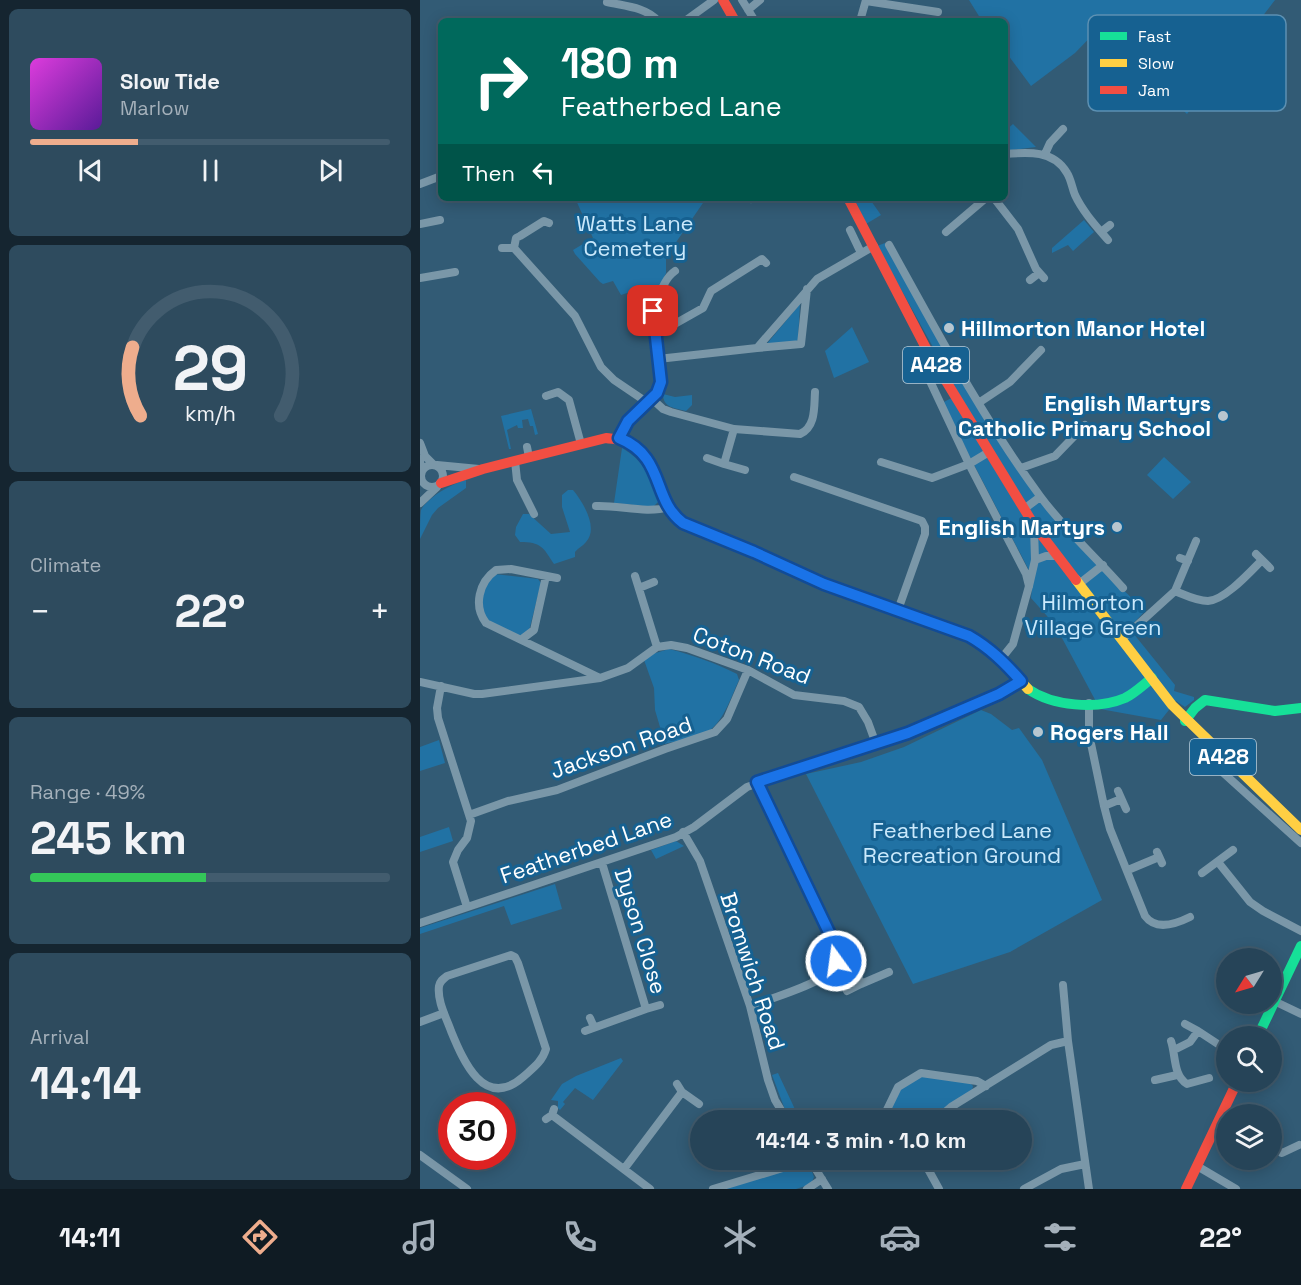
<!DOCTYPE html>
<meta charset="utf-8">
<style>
:root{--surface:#264458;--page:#2e4b5e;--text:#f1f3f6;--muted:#a4b0ba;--line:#425c6e;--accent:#eead8d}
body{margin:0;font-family:"Space Grotesk",sans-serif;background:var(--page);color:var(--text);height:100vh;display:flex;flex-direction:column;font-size:22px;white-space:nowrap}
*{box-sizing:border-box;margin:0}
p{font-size:20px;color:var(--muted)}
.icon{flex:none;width:33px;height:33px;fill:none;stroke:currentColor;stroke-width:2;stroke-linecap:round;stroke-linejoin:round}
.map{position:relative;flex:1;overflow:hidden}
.details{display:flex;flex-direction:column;gap:9px;padding:9px;background:#152530;width:420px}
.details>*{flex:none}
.guide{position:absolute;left:18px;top:18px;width:570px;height:183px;border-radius:9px;box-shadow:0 3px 15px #0003,0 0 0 2px var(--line);background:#00695c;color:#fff;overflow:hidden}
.needle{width:39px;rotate:233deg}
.fabs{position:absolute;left:796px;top:948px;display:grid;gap:12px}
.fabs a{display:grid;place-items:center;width:66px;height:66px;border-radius:50%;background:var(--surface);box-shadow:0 3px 15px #0003,0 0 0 2px var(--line);font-size:30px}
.speed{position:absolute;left:18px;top:1092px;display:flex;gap:12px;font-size:30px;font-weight:700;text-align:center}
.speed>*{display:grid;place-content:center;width:78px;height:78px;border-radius:50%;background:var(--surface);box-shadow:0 3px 15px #0003,0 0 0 2px var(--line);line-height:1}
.speed .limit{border:9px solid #d22;background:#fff;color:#111}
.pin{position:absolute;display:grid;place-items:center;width:51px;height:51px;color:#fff;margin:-26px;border-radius:12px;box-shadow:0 3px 9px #0006}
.me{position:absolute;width:66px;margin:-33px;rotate:346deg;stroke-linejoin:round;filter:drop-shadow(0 0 4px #0008)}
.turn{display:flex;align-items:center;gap:21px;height:126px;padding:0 24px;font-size:27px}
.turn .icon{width:78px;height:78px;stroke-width:2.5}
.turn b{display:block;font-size:42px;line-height:51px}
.then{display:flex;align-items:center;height:57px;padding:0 24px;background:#0003;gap:12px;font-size:22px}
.big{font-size:45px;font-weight:700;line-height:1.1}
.details .widget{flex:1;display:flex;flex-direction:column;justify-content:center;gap:9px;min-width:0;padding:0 21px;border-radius:9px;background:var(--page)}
.details .dial{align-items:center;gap:0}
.dial svg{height:156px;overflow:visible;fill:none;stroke:var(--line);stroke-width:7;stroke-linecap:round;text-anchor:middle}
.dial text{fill:var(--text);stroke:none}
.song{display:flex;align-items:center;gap:18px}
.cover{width:72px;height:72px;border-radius:9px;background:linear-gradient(135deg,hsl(300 70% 55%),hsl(270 70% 35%))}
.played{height:6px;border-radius:3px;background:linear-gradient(90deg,var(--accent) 30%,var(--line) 30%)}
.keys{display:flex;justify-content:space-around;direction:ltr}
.heat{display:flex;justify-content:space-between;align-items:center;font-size:33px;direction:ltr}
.charge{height:9px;border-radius:4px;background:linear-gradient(90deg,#34c759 49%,var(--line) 0)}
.trip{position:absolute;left:270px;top:1110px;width:342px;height:60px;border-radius:30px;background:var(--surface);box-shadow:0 3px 15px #0003,0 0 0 2px var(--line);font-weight:700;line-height:60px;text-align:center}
.tab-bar{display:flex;height:96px;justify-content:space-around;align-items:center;background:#0f1b23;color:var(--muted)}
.tab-bar .icon{width:42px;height:42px}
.tab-bar .active{color:var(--accent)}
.tab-bar b{font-size:27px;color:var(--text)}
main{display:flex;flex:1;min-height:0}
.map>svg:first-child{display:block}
.green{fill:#2172a4}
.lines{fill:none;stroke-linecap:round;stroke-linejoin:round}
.street{stroke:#7a97a8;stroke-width:8}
.fast{stroke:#16e098;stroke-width:10}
.slow{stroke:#ffcf43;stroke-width:10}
.jam{stroke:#f24e42;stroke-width:10}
.route-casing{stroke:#114b97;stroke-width:15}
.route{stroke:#1a73e8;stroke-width:10}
.poi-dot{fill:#b7c6cf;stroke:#166191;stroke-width:2}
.labels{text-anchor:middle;stroke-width:6;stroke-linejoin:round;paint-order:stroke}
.shield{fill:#166191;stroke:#b9d0de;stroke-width:1.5}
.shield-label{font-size:21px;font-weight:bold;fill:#fff}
.park-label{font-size:22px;fill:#cae9fc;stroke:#166191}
.poi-label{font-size:22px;font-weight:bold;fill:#fff;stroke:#166191;text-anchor:start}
.street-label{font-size:22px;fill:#fff;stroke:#166191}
.key{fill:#166191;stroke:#5c90b2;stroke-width:1.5}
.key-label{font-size:16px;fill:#fff}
</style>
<main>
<section class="details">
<div class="widget">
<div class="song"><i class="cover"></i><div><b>Slow Tide</b><p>Marlow</p></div></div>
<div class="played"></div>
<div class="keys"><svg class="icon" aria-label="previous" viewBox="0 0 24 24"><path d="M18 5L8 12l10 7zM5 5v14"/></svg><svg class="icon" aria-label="pause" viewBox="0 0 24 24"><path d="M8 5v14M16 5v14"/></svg><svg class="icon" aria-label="next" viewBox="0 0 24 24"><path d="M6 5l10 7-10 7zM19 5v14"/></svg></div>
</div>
<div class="widget dial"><svg viewBox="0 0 100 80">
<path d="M14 69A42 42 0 1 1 86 69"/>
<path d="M14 69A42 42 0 0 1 10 34" stroke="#eead8d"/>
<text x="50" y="56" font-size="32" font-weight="700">29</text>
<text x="50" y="72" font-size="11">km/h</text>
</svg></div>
<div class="widget"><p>Climate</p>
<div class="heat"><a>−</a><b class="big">22°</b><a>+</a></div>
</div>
<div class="widget"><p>Range · 49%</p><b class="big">245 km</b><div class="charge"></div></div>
<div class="widget"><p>Arrival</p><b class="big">14:14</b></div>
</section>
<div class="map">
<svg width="881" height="1189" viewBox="0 0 881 1189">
<rect width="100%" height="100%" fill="#325b75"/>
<path class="green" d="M 549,0 L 855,0 L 767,114 L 731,81 L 725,57 L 689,18 L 655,53 L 611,86 L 585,51 L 585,21 L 562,21 Z
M 593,124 L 616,147 L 585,151 L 585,131 Z
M 155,198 L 284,198 L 285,200 L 246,257 L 246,273 L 233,304 L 216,290 L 201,295 L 193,281 L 183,284 L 180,282 L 155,254 L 153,250 L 173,238 Z
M 434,198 L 449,198 L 461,215 L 446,224 Z
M 664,220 L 674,232 L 653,251 L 648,245 L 632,253 L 632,248 Z
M 465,243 L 514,331 L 575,434 L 684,571 L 725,611 L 709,628 L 755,685 L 754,691 L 774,697 L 774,700 L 765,707 L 756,701 L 741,720 L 680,709 L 635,625 L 611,598 L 613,578 L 522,403 L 539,394 L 457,246 Z
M 380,304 L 378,340 L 375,342 L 345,346 Z
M 432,327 L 449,362 L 414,378 L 405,351 Z
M 243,394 L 255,397 L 272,395 L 272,405 L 266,411 C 255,408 243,408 243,394 Z
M 111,409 L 118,434 L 115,435 L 113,426 L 110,426 L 108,419 L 102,420 L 103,428 L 98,428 L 97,425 L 87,430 L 91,449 L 89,449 L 81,416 Z
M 202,448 C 227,463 228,476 239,501 L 233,507 L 194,503 Z
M 744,457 L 771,482 L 753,499 L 727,475 Z
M 46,480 L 46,488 L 18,508 L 12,515 L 0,539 C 0,531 0,517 1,510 C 8,497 33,483 46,480 Z
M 148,490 L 153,490 C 163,502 179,528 166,542 C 163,546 158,548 155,552 L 155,557 L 134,564 C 123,547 121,542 100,542 L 95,535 L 96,527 L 103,514 L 109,514 L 131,534 L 150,532 L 142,507 L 142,495 Z
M 74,574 L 118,579 L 121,583 L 109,631 L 100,636 L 67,620 L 59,606 L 67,582 Z
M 249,649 C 273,655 295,663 317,674 L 319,680 C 312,695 304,720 290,730 C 278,739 259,740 245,744 L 235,710 L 234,688 L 224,660 L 229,655 Z
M 561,710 L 571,714 L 592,730 L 599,728 L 622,760 L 682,900 L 590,952 L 493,984 L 386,774 L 441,762 L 484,747 Z
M 19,740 L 25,763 L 0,771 L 0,747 Z
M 29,827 L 33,841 L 0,852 L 0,837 Z
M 256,841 L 264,846 L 236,859 L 231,850 Z
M 135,884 L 142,909 L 91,925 L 84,906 L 0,934 L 0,928 Z
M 201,1058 L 203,1061 L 173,1100 L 155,1088 L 143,1102 L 145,1104 L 140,1110 L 138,1108 L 138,1101 L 131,1100 L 142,1084 L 156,1076 Z
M 358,1073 L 380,1120 L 372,1120 L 364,1107 L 352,1075 Z
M 502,1076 L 549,1082 L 553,1086 L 552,1091 L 513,1120 L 465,1120 L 480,1089 Z
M 384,1165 L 391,1169 L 394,1177 L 391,1184 L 376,1189 L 303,1189 Z"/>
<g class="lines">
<path class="street" d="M 322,0 L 335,21
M 446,1 L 518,12
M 187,2 C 204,6 226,7 238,21
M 328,10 L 340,0
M 265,21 L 294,0
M 440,21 L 446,0
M 585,154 C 608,152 634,150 647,173 C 651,179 652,188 655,195 C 663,212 676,226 688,240
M 625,154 L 630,143 L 643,129
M 0,184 L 21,176
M 330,198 L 331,199
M 574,198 L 598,229 L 616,269 L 624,278
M 129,223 L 124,221 L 100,236 L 96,238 L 94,248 L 155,316 L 181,367 L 194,380 L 228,403
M 0,224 L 20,220
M 430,230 L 441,253
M 526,232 L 566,198
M 681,232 L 690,225
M 469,245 C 516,330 562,417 620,496 C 644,529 676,557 703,588
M 82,248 L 94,248
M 0,278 L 35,272
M 610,280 L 619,273
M 233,311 C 239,298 243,279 255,271
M 234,332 L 244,330 L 283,308 L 291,291 L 342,259 L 346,263
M 337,348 L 381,344 L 387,289
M 527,351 L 502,364 L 549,464 L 606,574 L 609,586
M 238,359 L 337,348 L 397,279 L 454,246
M 126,396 L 138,392 L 149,400 L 161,444
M 232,399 L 243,409 L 251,412 L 314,429 L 380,434 C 396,427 394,407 395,392
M 560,402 L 590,382 L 621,350
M 314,429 L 304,464 L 325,470
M 199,439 L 208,421 L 237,393 L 241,382 L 233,311 L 227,301
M 0,443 L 5,456 L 14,465
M 107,447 L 109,457
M 287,458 L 304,464
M 0,459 L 1,473
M 95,461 L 97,480 L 114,514
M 461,462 L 512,478 L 549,464 L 569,452
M1 476a11 11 0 1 1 22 0a11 11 0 1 1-22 0Z
M 17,465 L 59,469
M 601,468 L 635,456 L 665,425
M 374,477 L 502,521 L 505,527 L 505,534 L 478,610
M 0,503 L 17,487
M 176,506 C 200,505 226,514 249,507
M 604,509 L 620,497
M 836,554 L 850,568
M 760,558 L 768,561
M 615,560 L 626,556 L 637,556
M 215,576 L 237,647
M 137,578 L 91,569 L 76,570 C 59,582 53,606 66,623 L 178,677
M 659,584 L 683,565
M 219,588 L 234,582
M 755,591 L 776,541
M 102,639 L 114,630 L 126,576
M 702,639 L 755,591 C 765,595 777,601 788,601 C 805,600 830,572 842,560
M 581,659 L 593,644 L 609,586 L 615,560 L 614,527
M 0,682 L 54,694 L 62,694 L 180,678 L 208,668 L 237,647 L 251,645 L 267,648 L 328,670 L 374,695 L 424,701 L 439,707 L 448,722 L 456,744
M 21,686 L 17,708 L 18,718 L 51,821 L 47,838 L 38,850 L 33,862 L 47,907
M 669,703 L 669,734 L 684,806 L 690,829 L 725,916 C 736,931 756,924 770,917
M 785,739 L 781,747 L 788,759 L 881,843
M 698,791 L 706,809
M 684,806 L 701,799
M 49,815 L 88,801 L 137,790 L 245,749 L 295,732 L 307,719 L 328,670
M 263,832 L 280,861 L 330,1006 L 348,1080 L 355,1100 L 367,1120
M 737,852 L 742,863
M 798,862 L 830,902 L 843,911 L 881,931
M 708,870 L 739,857
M 782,873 L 813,850
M 0,923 L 256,837 L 274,827 L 327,787 L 487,733 L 579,694 L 601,681
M 91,955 L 95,957 L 98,963 L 126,1049 C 122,1062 113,1068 103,1077 C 64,1111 43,1060 31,1031 C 26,1017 17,1001 19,986 C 20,981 23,979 27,976 Z
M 416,961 L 435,968 L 441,984 L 427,991
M 441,984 L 469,972
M 643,985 L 648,1041 L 669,1189
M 854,1001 L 881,1014
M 330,1006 C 348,1000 402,983 412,970 C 417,963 418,955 416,947 L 337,782
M 226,1009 L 240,1005
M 170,1018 L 174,1027
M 0,1022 L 24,1013
M 765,1024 L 778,1031
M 165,1031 L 226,1009 L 182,863
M 751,1041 C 756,1056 753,1075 767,1084 L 789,1078
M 754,1050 L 770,1042 L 778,1031 L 807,1050
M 735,1080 L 757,1075
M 257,1084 L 262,1092 L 279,1104
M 132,1115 L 230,1189
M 126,1119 L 132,1115 L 134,1109
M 462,1120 L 478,1087 L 501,1073 L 557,1081 L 566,1086
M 516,1120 L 531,1107 L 631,1045 L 648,1041
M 852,1149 L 862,1153 L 879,1145
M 0,1155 L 47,1189
M 390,1160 L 408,1189
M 506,1160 L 508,1169 L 519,1189
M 777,1166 L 816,1189
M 204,1169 L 262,1092
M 293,1189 L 376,1164 L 384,1160
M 387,1189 L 402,1179
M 604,1189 L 641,1169 L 665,1164"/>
<path class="fast" d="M 608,689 C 632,706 677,710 705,698 C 715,693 723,685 732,678
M 765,721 L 775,708 L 785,700 L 855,711 L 881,708
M 838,1036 L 881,946"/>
<path class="slow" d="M 323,548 L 404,584 L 550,636 L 575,653 L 608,689
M 656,580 L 752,705 L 881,830"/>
<path class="jam" d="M 303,0 L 315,21
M 428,198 L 507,350 L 614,525 L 656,580
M 21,483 L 63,469 L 186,438 C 192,439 199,439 204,441 C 240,454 234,502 263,523 C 275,531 308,541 323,548
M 766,1189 L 817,1082"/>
</g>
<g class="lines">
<g class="route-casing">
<path id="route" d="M 233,311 L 241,382 L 237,393 L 208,421 L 199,438 C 246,457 231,499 263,523 L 334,552 L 404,584 L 549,636 C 570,648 585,663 601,681 L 579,694 L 488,733 L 337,782 L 416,947 L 416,961"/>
</g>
<use href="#route" class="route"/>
</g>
<g class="poi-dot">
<circle cx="529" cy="328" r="6"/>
<circle cx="803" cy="416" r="6"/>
<circle cx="697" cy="527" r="6"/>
<circle cx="618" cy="732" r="6"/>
</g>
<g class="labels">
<g class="shield">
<rect x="483" y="347" width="66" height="36" rx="4.5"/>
<rect x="770" y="739" width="66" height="36" rx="4.5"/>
</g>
<g class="shield-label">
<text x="516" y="372">A428</text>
<text x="803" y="764">A428</text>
</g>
<g class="park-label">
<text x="215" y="231">Watts Lane<tspan x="215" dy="25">Cemetery</tspan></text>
<text x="673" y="610">Hilmorton<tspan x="673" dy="25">Village Green</tspan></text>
<text x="542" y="838">Featherbed Lane<tspan x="542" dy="25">Recreation Ground</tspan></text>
</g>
<g class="poi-label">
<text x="541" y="336">Hillmorton Manor Hotel</text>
<text x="791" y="411" text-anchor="end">English Martyrs<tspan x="791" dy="25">Catholic Primary School</tspan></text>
<text x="685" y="535" text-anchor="end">English Martyrs</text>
<text x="630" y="740">Rogers Hall</text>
</g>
<g class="street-label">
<text transform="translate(332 655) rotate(21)" y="8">Coton Road</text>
<text transform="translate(201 747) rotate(-19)" y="8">Jackson Road</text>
<text transform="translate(166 847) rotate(-19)" y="8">Featherbed Lane</text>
<text transform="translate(221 931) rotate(73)" y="8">Dyson Close</text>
<text transform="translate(333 971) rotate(72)" y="8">Bromwich Road</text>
</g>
</g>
<rect x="668" y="15" width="198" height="96" rx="9" class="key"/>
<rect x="680" y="32" width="27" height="8" fill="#16e098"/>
<rect x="680" y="59" width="27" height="8" fill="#ffcf43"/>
<rect x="680" y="86" width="27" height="8" fill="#f24e42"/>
<g class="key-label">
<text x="718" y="42">Fast</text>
<text x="718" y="69">Slow</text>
<text x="718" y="96">Jam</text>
</g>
</svg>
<div class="fabs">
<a><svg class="needle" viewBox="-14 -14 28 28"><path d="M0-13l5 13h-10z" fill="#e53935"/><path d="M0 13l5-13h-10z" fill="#a4b0ba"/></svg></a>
<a><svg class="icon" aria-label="search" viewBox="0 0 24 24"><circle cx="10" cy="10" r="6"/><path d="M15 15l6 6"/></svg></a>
<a><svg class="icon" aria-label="layers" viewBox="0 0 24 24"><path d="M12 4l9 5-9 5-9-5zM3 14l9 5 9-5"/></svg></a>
</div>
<div class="speed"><div class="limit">30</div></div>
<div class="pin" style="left:233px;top:311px;background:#d93025"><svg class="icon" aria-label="arrive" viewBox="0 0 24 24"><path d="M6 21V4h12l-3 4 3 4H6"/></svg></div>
<svg class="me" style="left:416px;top:961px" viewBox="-20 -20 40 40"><circle r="17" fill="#1a73e8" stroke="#fff" stroke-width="3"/><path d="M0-11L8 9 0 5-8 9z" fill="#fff"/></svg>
<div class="trip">14:14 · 3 min · 1.0 km</div>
<div class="guide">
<div class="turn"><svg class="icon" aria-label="right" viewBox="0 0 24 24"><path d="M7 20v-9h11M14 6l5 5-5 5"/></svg><div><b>180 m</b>Featherbed Lane</div></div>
<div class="then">Then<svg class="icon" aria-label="left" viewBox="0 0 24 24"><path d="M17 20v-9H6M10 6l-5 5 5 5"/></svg></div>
</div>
</div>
</main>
<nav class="tab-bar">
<b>14:11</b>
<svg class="icon active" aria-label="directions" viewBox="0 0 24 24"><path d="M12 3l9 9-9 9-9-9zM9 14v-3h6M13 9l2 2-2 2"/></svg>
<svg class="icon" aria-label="music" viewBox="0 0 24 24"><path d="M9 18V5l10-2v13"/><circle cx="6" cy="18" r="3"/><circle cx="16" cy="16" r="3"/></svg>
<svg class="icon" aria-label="phone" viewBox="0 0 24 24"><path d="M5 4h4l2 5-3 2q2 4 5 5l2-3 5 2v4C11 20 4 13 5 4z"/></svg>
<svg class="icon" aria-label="climate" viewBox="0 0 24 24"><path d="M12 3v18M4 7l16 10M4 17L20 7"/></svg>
<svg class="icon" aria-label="car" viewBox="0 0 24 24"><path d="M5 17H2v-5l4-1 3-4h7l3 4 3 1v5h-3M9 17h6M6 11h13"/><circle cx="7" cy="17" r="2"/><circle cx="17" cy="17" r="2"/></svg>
<svg class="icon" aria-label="filters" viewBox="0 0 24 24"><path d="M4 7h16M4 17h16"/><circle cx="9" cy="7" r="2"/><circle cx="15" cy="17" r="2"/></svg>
<b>22°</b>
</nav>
